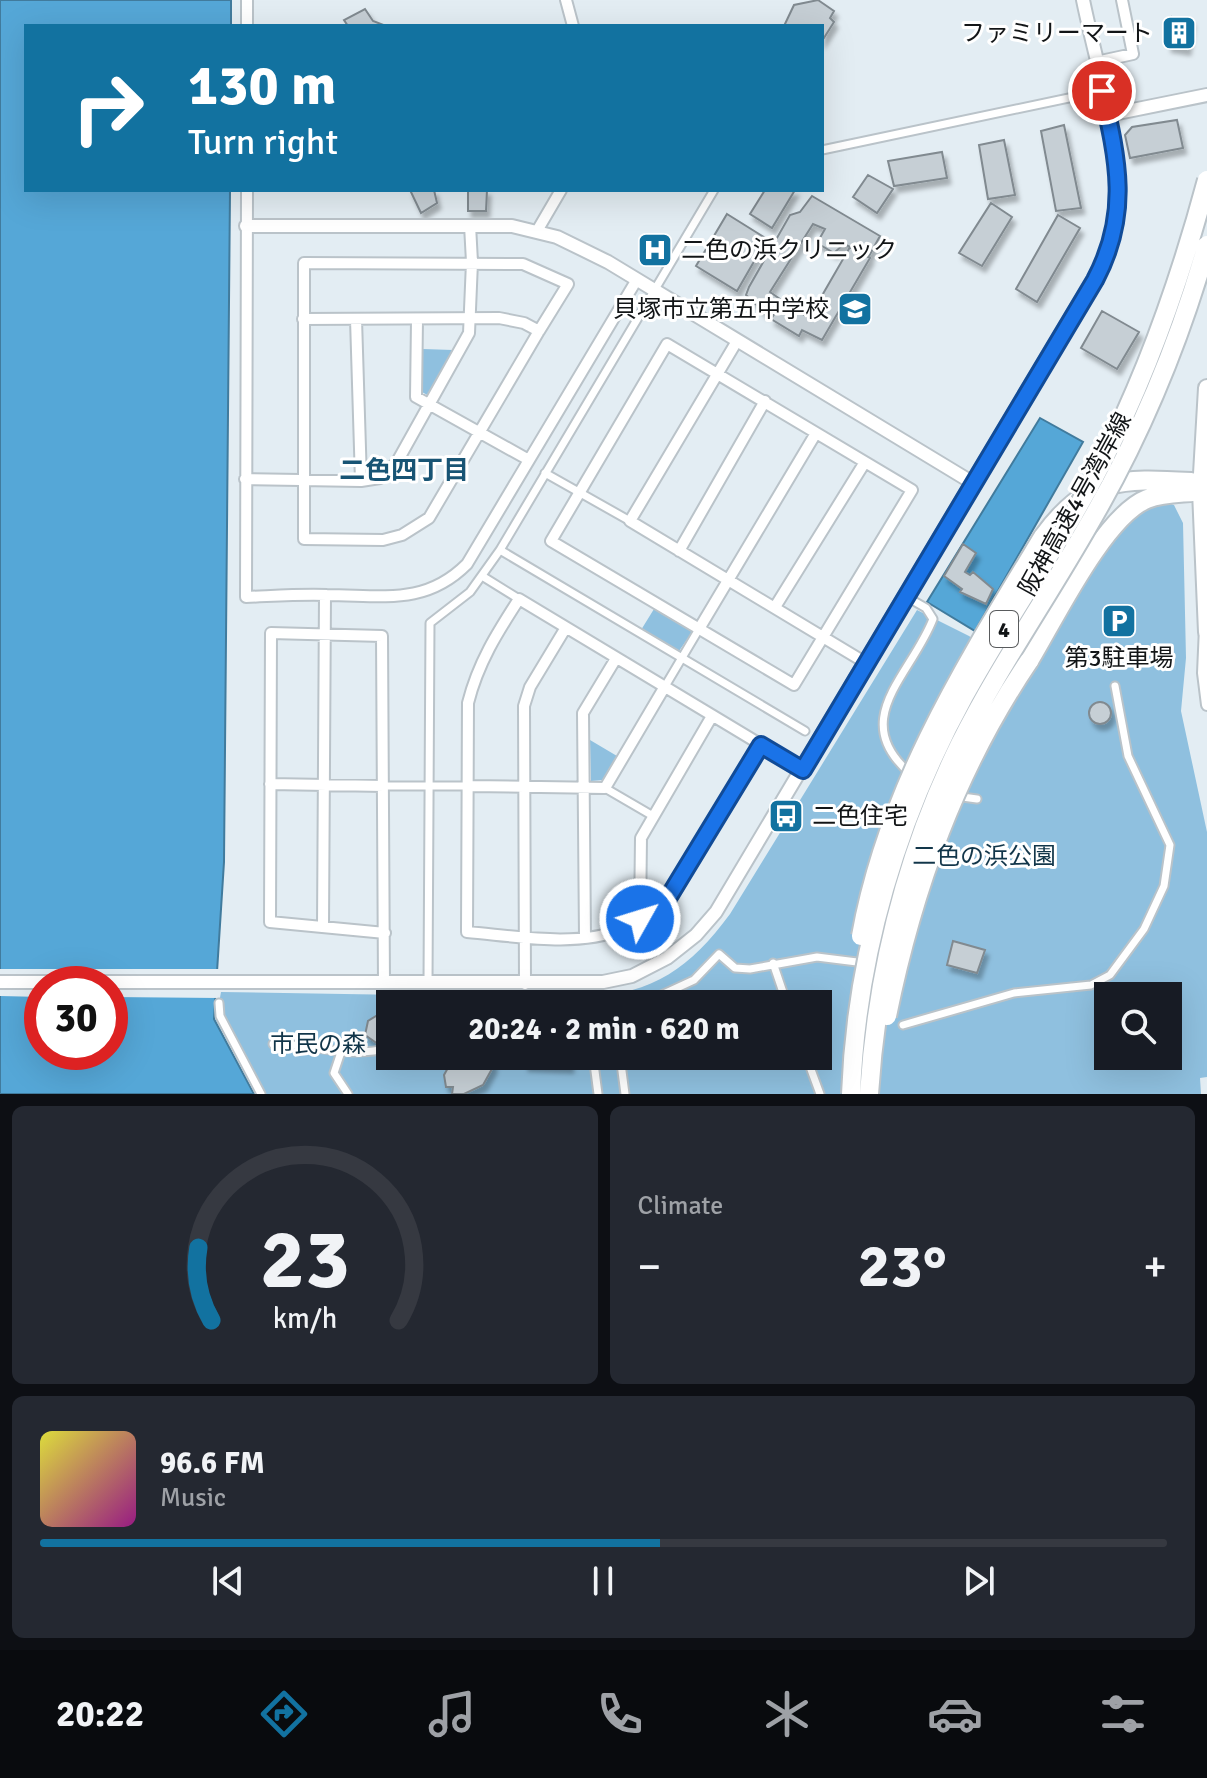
<!DOCTYPE html>
<meta charset="utf-8">
<style>
:root{--surface:#171b24;--page:#242831;--text:#f1f3f6;--muted:#9ea1a6;--line:#363941;--accent:#1272a0}
body{margin:0;font-family:Signika,"Noto Sans JP",sans-serif;background:var(--page);color:var(--text);height:100vh;display:flex;flex-direction:column;font-size:30px;white-space:nowrap}
*{box-sizing:border-box;margin:0}
p{font-size:26px;color:var(--muted)}
.icon{flex:none;width:44px;height:44px;fill:none;stroke:currentColor;stroke-width:2;stroke-linecap:round;stroke-linejoin:round}
.map{position:relative;height:1094px;overflow:hidden}
.panel{display:flex;flex-direction:column;gap:12px;padding:12px;background:#0d0f14;flex:1}
.panel>*{flex:none}
.banner{position:absolute;left:24px;top:24px;width:800px;height:168px;border-radius:0px;box-shadow:0 8px 32px #0002;background:#1272a0;color:#fff;overflow:hidden}
.fabs{position:absolute;left:1094px;top:982px;display:grid;gap:16px}
.fabs a{display:grid;place-items:center;width:88px;height:88px;border-radius:0px;background:var(--surface);box-shadow:0 8px 32px #0002;font-size:40px}
.speed{position:absolute;left:24px;top:966px;display:flex;gap:16px;font-size:40px;font-weight:700;text-align:center}
.speed>*{display:grid;place-content:center;width:104px;height:104px;border-radius:50%;background:var(--surface);box-shadow:0 8px 32px #0002;line-height:1}
.speed .limit{border:12px solid #d22;background:#fff;color:#111}
.pin{position:absolute;display:grid;place-items:center;width:68px;height:68px;color:#fff;margin:-34px;border:4px solid #fff;border-radius:50%;box-shadow:0 2px 8px #0007}
.me{position:absolute;width:88px;margin:-44px;rotate:51deg;stroke-linejoin:round;filter:drop-shadow(0 0 6px #0008)}
.turn{display:flex;align-items:center;gap:28px;height:168px;padding:0 32px;font-size:36px}
.turn .icon{width:104px;height:104px;stroke-width:2.5}
.turn b{display:block;font-size:56px;line-height:68px}
.big{font-size:60px;font-weight:700;line-height:1.1}
.panel .tile{flex:1;display:flex;flex-direction:column;justify-content:center;gap:12px;min-width:0;padding:0 28px;border-radius:12px;background:var(--page)}
.panel .dial{align-items:center;gap:0}
.dial svg{height:208px;overflow:visible;fill:none;stroke:var(--line);stroke-width:7;stroke-linecap:round;text-anchor:middle}
.dial text{fill:var(--text);stroke:none}
.song{display:flex;align-items:center;gap:24px}
.cover{width:96px;height:96px;border-radius:12px;background:linear-gradient(135deg,hsl(60 70% 55%),hsl(310 70% 35%))}
.played{height:8px;border-radius:4px;background:linear-gradient(90deg,var(--accent) 55%,var(--line) 55%)}
.keys{display:flex;justify-content:space-around;direction:ltr}
.heat{display:flex;justify-content:space-between;align-items:center;font-size:44px;direction:ltr}
.panel .tiles{flex:1;display:grid;gap:12px;grid-template-columns:1fr 1fr}
.tile:last-child{grid-column:span 2}
.trip{position:absolute;left:376px;top:990px;width:456px;height:80px;border-radius:0px;background:var(--surface);box-shadow:0 8px 32px #0002;font-weight:700;line-height:80px;text-align:center}
.tabs{display:flex;height:128px;justify-content:space-around;align-items:center;background:#090b0e;color:var(--muted)}
.tabs .icon{width:56px;height:56px}
.tabs .current{color:var(--accent)}
.tabs b{font-size:36px;color:var(--text)}
.map>svg:first-child{display:block}
.green{fill:#8fc0df;fill-rule:evenodd}
.water{fill:#55a7d7;stroke:#417b9d;stroke-width:2;fill-rule:evenodd}
.pier{fill:#e3edf3}
.building{fill:#c6cfd5;stroke:#818a90;stroke-width:2;filter:url(#shadow)}
.lines{fill:none;stroke-linecap:round;stroke-linejoin:round}
.pedestrian-casing{stroke:#bac3c9;stroke-width:11}
.minor-casing{stroke:#bac3c9;stroke-width:14}
.tertiary-casing{stroke:#bac3c9;stroke-width:16}
.primary-casing{stroke:#bac3c9;stroke-width:20}
.motorway-casing{stroke:#bac3c9;stroke-width:22}
.pedestrian{stroke:#fff;stroke-width:7}
.minor{stroke:#fff;stroke-width:10}
.tertiary{stroke:#fff;stroke-width:12}
.primary{stroke:#fff;stroke-width:16}
.motorway{stroke:#fff;stroke-width:18}
.motorway-bridge-casing{stroke:#bac3c9;stroke-width:22;stroke-linecap:butt}
.motorway-bridge{stroke:#fff;stroke-width:18}
.route-casing{stroke:#114b97;stroke-width:20}
.route{stroke:#1a73e8;stroke-width:14}
.labels{text-anchor:middle;stroke-width:6;stroke-linejoin:round;paint-order:stroke}
.shield{fill:#fff;stroke:#595b5d;stroke-width:2}
.shield-label{font-size:22px;font-weight:bold;fill:#121517}
.poi-label{font-size:24px;fill:#121517;stroke:#fff;text-anchor:end}
.street-label{font-size:24px;fill:#121517;stroke:#fff}
.park-label{font-size:24px;fill:#12364a;stroke:#fff}
.neighbourhood-label{font-size:26px;font-weight:bold;fill:#185474;stroke:#fff}
</style>
<div class="map">
<svg width="1207" height="1094" viewBox="0 0 1207 1094">
<defs>
<filter id="shadow"><feDropShadow dx="3.5" dy="6" stdDeviation="2" flood-color="#0004"/></filter>
</defs>
<rect width="100%" height="100%" fill="#e3edf3"/>
<path class="green" d="M 423,349 L 453,350 L 429,396 L 422,392 Z
M 1162,501 L 1174,505 L 1183,523 L 1186,658 L 1181,711 L 1207,832 L 1207,1077 L 1200,1078 L 1201,1094 L 257,1094 L 216,1020 L 221,992 L 586,998 C 654,993 690,968 730,914 L 917,610 L 969,636 L 1031,677 L 1107,541 L 1129,516 ZM 1108,996 L 1168,996 L 1168,1056 L 1108,1056 ZM 390,1004 L 818,1004 L 818,1056 L 390,1056 Z
M 654,609 L 693,631 L 679,651 L 641,630 Z
M 590,740 L 617,756 L 603,780 L 591,781 Z"/>
<path class="water" d="M 0,0 L 231,0 L 231,26 L 26,26 L 26,190 L 230,190 L 224,862 L 214,1019 L 254,1094 L 0,1094 ZM 42,984 L 110,984 L 110,1052 L 42,1052 Z
M 1040,418 L 1083,442 L 975,631 L 927,602 Z"/>
<path class="pier" d="M 0,969 L 220,969 L 219,998 L 110,997 L 110,984 L 42,984 L 42,997 L 0,996 Z"/>
<path class="building" d="M 818,0 L 834,11 L 830,18 L 834,22 L 822,41 L 822,26 L 784,26 L 794,5 Z
M 365,9 L 373,21 L 386,26 L 348,26 L 344,20 Z
M 1172,17 L 1191,20 L 1187,49 L 1168,46 Z
M 1177,120 L 1183,148 L 1130,158 L 1125,135 L 1132,127 Z
M 1064,125 L 1081,208 L 1056,211 L 1041,131 Z
M 1004,140 L 1015,195 L 988,199 L 979,145 Z
M 942,152 L 947,178 L 894,186 L 888,161 Z
M 868,175 L 893,189 L 877,213 L 853,197 Z
M 410,190 L 434,190 L 437,203 L 421,213 Z
M 468,190 L 487,190 L 486,211 L 468,211 Z
M 765,190 L 795,190 L 772,228 L 750,214 Z
M 812,196 L 880,236 L 869,256 L 844,244 L 834,253 L 817,243 L 825,229 L 813,224 L 770,292 L 780,299 L 772,312 L 768,309 L 765,313 L 746,295 L 749,287 L 790,215 L 800,212 Z
M 991,203 L 1012,217 L 982,266 L 959,253 Z
M 727,214 L 767,239 L 737,291 L 696,266 Z
M 1058,215 L 1080,228 L 1037,302 L 1016,289 Z
M 850,247 L 870,258 L 822,340 L 802,330 L 799,336 L 771,319 L 783,301 L 809,318 Z
M 1102,311 L 1139,332 L 1117,369 L 1081,348 Z
M 963,544 L 976,553 L 965,572 L 970,575 L 973,572 L 993,589 L 986,604 L 960,592 L 962,589 L 944,576 Z
M1089 713a11 11 0 1 1 22 0a11 11 0 1 1-22 0Z
M 953,941 L 985,950 L 977,973 L 947,965 Z
M 381,1013 L 390,1017 L 388,1045 L 378,1044 L 365,1035 L 368,1021 Z
M 489,1056 L 490,1060 L 483,1062 L 493,1062 L 493,1067 L 483,1085 L 464,1094 L 452,1094 L 453,1087 L 446,1087 L 444,1075 L 454,1057 Z
M 526,1056 L 569,1056 L 570,1067 L 525,1065 Z"/>
<g class="lines">
<g class="pedestrian-casing">
<path id="pedestrian" d="M 822,150 L 1102,91
M 545,473 L 630,521
M 500,550 L 805,731
M 482,576 L 519,599
M 905,596 L 926,608 L 933,619 C 911,676 846,720 912,775
M 664,688 L 699,629
M 384,786 L 469,786
M 605,788 L 653,816
M 955,796 L 977,799
M 773,963 L 787,1004
M 428,983 L 430,623 L 470,592 L 500,550 L 714,190
M 219,1003 L 220,1016 L 261,1094
M 642,1004 L 694,980 L 719,954 L 735,968 L 750,969 L 817,957 L 865,963
M 903,1025 L 1014,993 L 1091,985 L 1110,975 L 1144,929 L 1164,886 L 1170,845 L 1128,756 L 1115,686
M 273,1044 C 316,1044 345,1059 390,1048
M 340,1055 L 334,1073 L 348,1094
M 593,1056 L 598,1094
M 620,1056 L 625,1094
M 806,1056 L 820,1094"/>
</g>
<g class="minor-casing">
<path id="minor" d="M 247,0 L 247,26
M 566,0 L 573,26
M 1096,62 L 1133,54 L 1122,0
M 247,190 L 246,597 C 273,596 300,594 327,595 C 382,595 425,606 467,564 L 636,281
M 537,231 L 561,190
M 303,319 L 499,318 L 524,323 L 539,331 L 429,518 L 402,535 L 383,540 L 304,539 L 304,263 L 523,264 L 568,284 L 539,331
M 356,319 L 361,481
M 417,320 L 416,397 L 529,460
M 737,341 L 630,521 L 866,663
M 667,344 L 912,490 L 794,685 L 551,541 Z
M 245,479 L 361,481 L 380,478 L 397,462 L 469,333 L 472,262 L 470,225
M 679,551 L 765,401
M 775,607 L 865,462
M 1205,627 L 1203,673 L 1207,705
M 699,629 L 816,433
M 761,745 L 665,903 C 652,912 638,922 623,929 C 577,948 515,936 467,932 L 468,703 C 478,663 497,633 519,599 L 803,770
M 270,784 L 384,786
M 469,786 L 605,788 L 664,688
M 640,919 L 641,838 L 712,716
M 323,927 L 325,595
M 585,937 L 583,713 L 615,660
M 384,983 L 382,636 L 271,633 L 270,922 L 385,933
M 525,984 L 524,706 L 530,687 L 565,629"/>
</g>
<g class="tertiary-casing">
<path id="tertiary" d="M 1108,115 L 1207,95
M 246,226 L 512,226 L 557,237 L 608,262 L 973,483
M 0,982 L 603,982 L 632,976 L 667,958 L 696,935 L 716,912 L 1108,255 C 1133,171 1100,83 1083,0"/>
</g>
<g class="primary-casing">
<path id="primary" d="M 1207,388 L 1201,491 L 1207,632"/>
</g>
<g class="motorway-casing">
<path id="motorway" d="M 1043,537 C 1087,477 1121,478 1191,482
M 1029,661 C 1054,620 1104,516 1147,499 C 1166,491 1187,494 1207,490"/>
</g>
<use href="#pedestrian" class="pedestrian"/>
<use href="#minor" class="minor"/>
<use href="#tertiary" class="tertiary"/>
<use href="#primary" class="primary"/>
<use href="#motorway" class="motorway"/>
<g class="motorway-bridge-casing">
<path id="motorway-bridge" d="M 861,936 C 888,787 966,664 1043,537
M 887,1016 C 913,888 956,769 1029,661
M 851,1094 C 856,955 897,818 964,696 C 1007,617 1061,543 1102,462 C 1148,372 1181,277 1207,180
M 869,1094 C 877,972 906,854 960,744 C 998,668 1047,598 1089,524 C 1140,437 1179,343 1207,245"/>
</g>
<use href="#motorway-bridge" class="motorway-bridge"/>
</g>
<g class="lines">
<g class="route-casing">
<path id="route" d="M 640,919 L 665,903 L 761,745 L 803,770 L 1095,280 C 1130,214 1118,161 1102,91"/>
</g>
<use href="#route" class="route"/>
</g>
<defs>
<g id="building-square" transform="scale(1.8)"><rect x="-9" y="-9" width="18" height="18" rx="4" fill="#1272a0" stroke="#fff"/><path d="M-4-6H4V6H1V3H-1V6H-4ZM-2.5-4.3h1.7v1.8h-1.7ZM.8-4.3h1.7v1.8H.8ZM-2.5-1h1.7V.8h-1.7ZM.8-1h1.7V.8H.8Z" fill="#fff"/></g>
<g id="hospital-square" transform="scale(1.8)"><rect x="-9" y="-9" width="18" height="18" rx="4" fill="#1272a0" stroke="#fff"/><path d="M-5-5h3v3.5h4V-5h3V5h-3V1.5h-4V5h-3Z" fill="#fff"/></g>
<g id="school-square" transform="scale(1.8)"><rect x="-9" y="-9" width="18" height="18" rx="4" fill="#1272a0" stroke="#fff"/><path d="M0-5L7-2L0 1L-7-2ZM-4 1L0 2.5L4 1V4Q0 6-4 4Z" fill="#fff"/></g>
<g id="parking-square" transform="scale(1.8)"><rect x="-9" y="-9" width="18" height="18" rx="4" fill="#1272a0" stroke="#fff"/><path d="M-3.5-5.5H1a3.5 3.5 0 0 1 0 7H-1V5.5H-3.5ZM-1-3.4V-.6H.8a1.4 1.4 0 0 0 0-2.8Z" fill="#fff"/></g>
<g id="bus-square" transform="scale(1.8)"><rect x="-9" y="-9" width="18" height="18" rx="4" fill="#1272a0" stroke="#fff"/><path d="M-5-6H5V4H4V6H2V4H-2V6H-4V4H-5ZM-3.5-4V0h7V-4ZM-3.5 1.2v1.5H-2V1.2ZM2 1.2v1.5H3.5V1.2Z" fill="#fff"/></g>
</defs>
<g fill-rule="evenodd">
<use href="#building-square" x="1179" y="33"/>
<use href="#hospital-square" x="655" y="250"/>
<use href="#school-square" x="855" y="309"/>
<use href="#parking-square" x="1119" y="621"/>
<use href="#bus-square" x="786" y="816"/>
</g>
<g class="labels">
<rect class="shield" x="990" y="611" width="28" height="36" rx="6"/>
<g class="shield-label">
<text x="1004" y="637">4</text>
</g>
<g class="poi-label">
<text x="1153" y="41">ファミリーマート</text>
<text x="681" y="258" text-anchor="start">二色の浜クリニック</text>
<text x="829" y="317">貝塚市立第五中学校</text>
<text x="1119" y="666" text-anchor="middle">第3駐車場</text>
<text x="812" y="824" text-anchor="start">二色住宅</text>
</g>
<g class="street-label">
<text transform="translate(1075 504) rotate(-61)" y="8">阪神高速4号湾岸線</text>
</g>
<g class="park-label">
<text x="984" y="864">二色の浜公園</text>
<text x="318" y="1052">市民の森</text>
</g>
<g class="neighbourhood-label">
<text x="404" y="479">二色四丁目</text>
</g>
</g>
</svg>
<div class="fabs">
<a><svg class="icon" aria-label="search" viewBox="0 0 24 24"><circle cx="10" cy="10" r="6"/><path d="M15 15l6 6"/></svg></a>
</div>
<div class="speed"><div class="limit">30</div></div>
<div class="pin" style="left:1102px;top:91px;background:#d93025"><svg class="icon" aria-label="arrive" viewBox="0 0 24 24"><path d="M6 21V4h12l-3 4 3 4H6"/></svg></div>
<svg class="me" style="left:640px;top:919px" viewBox="-20 -20 40 40"><circle r="17" fill="#1a73e8" stroke="#fff" stroke-width="3"/><path d="M0-11L8 9 0 5-8 9z" fill="#fff"/></svg>
<div class="trip">20:24 · 2 min · 620 m</div>
<div class="banner">
<div class="turn"><svg class="icon" aria-label="right" viewBox="0 0 24 24"><path d="M7 20v-9h11M14 6l5 5-5 5"/></svg><div><b>130 m</b>Turn right</div></div>
</div>
</div>
<section class="panel">
<div class="tiles">
<div class="tile dial"><svg viewBox="0 0 100 80">
<path d="M14 69A42 42 0 1 1 86 69"/>
<path d="M14 69A42 42 0 0 1 9 41" stroke="#1272a0"/>
<text x="50" y="56" font-size="32" font-weight="700">23</text>
<text x="50" y="72" font-size="11">km/h</text>
</svg></div>
<div class="tile"><p>Climate</p>
<div class="heat"><a>−</a><b class="big">23°</b><a>+</a></div>
</div>
<div class="tile">
<div class="song"><i class="cover"></i><div><b>96.6 FM</b><p>Music</p></div></div>
<div class="played"></div>
<div class="keys"><svg class="icon" aria-label="previous" viewBox="0 0 24 24"><path d="M18 5L8 12l10 7zM5 5v14"/></svg><svg class="icon" aria-label="pause" viewBox="0 0 24 24"><path d="M8 5v14M16 5v14"/></svg><svg class="icon" aria-label="next" viewBox="0 0 24 24"><path d="M6 5l10 7-10 7zM19 5v14"/></svg></div>
</div>
</div>
</section>
<nav class="tabs">
<b>20:22</b>
<svg class="icon current" aria-label="directions" viewBox="0 0 24 24"><path d="M12 3l9 9-9 9-9-9zM9 14v-3h6M13 9l2 2-2 2"/></svg>
<svg class="icon" aria-label="music" viewBox="0 0 24 24"><path d="M9 18V5l10-2v13"/><circle cx="6" cy="18" r="3"/><circle cx="16" cy="16" r="3"/></svg>
<svg class="icon" aria-label="phone" viewBox="0 0 24 24"><path d="M5 4h4l2 5-3 2q2 4 5 5l2-3 5 2v4C11 20 4 13 5 4z"/></svg>
<svg class="icon" aria-label="climate" viewBox="0 0 24 24"><path d="M12 3v18M4 7l16 10M4 17L20 7"/></svg>
<svg class="icon" aria-label="car" viewBox="0 0 24 24"><path d="M5 17H2v-5l4-1 3-4h7l3 4 3 1v5h-3M9 17h6M6 11h13"/><circle cx="7" cy="17" r="2"/><circle cx="17" cy="17" r="2"/></svg>
<svg class="icon" aria-label="filters" viewBox="0 0 24 24"><path d="M4 7h16M4 17h16"/><circle cx="9" cy="7" r="2"/><circle cx="15" cy="17" r="2"/></svg>
</nav>
